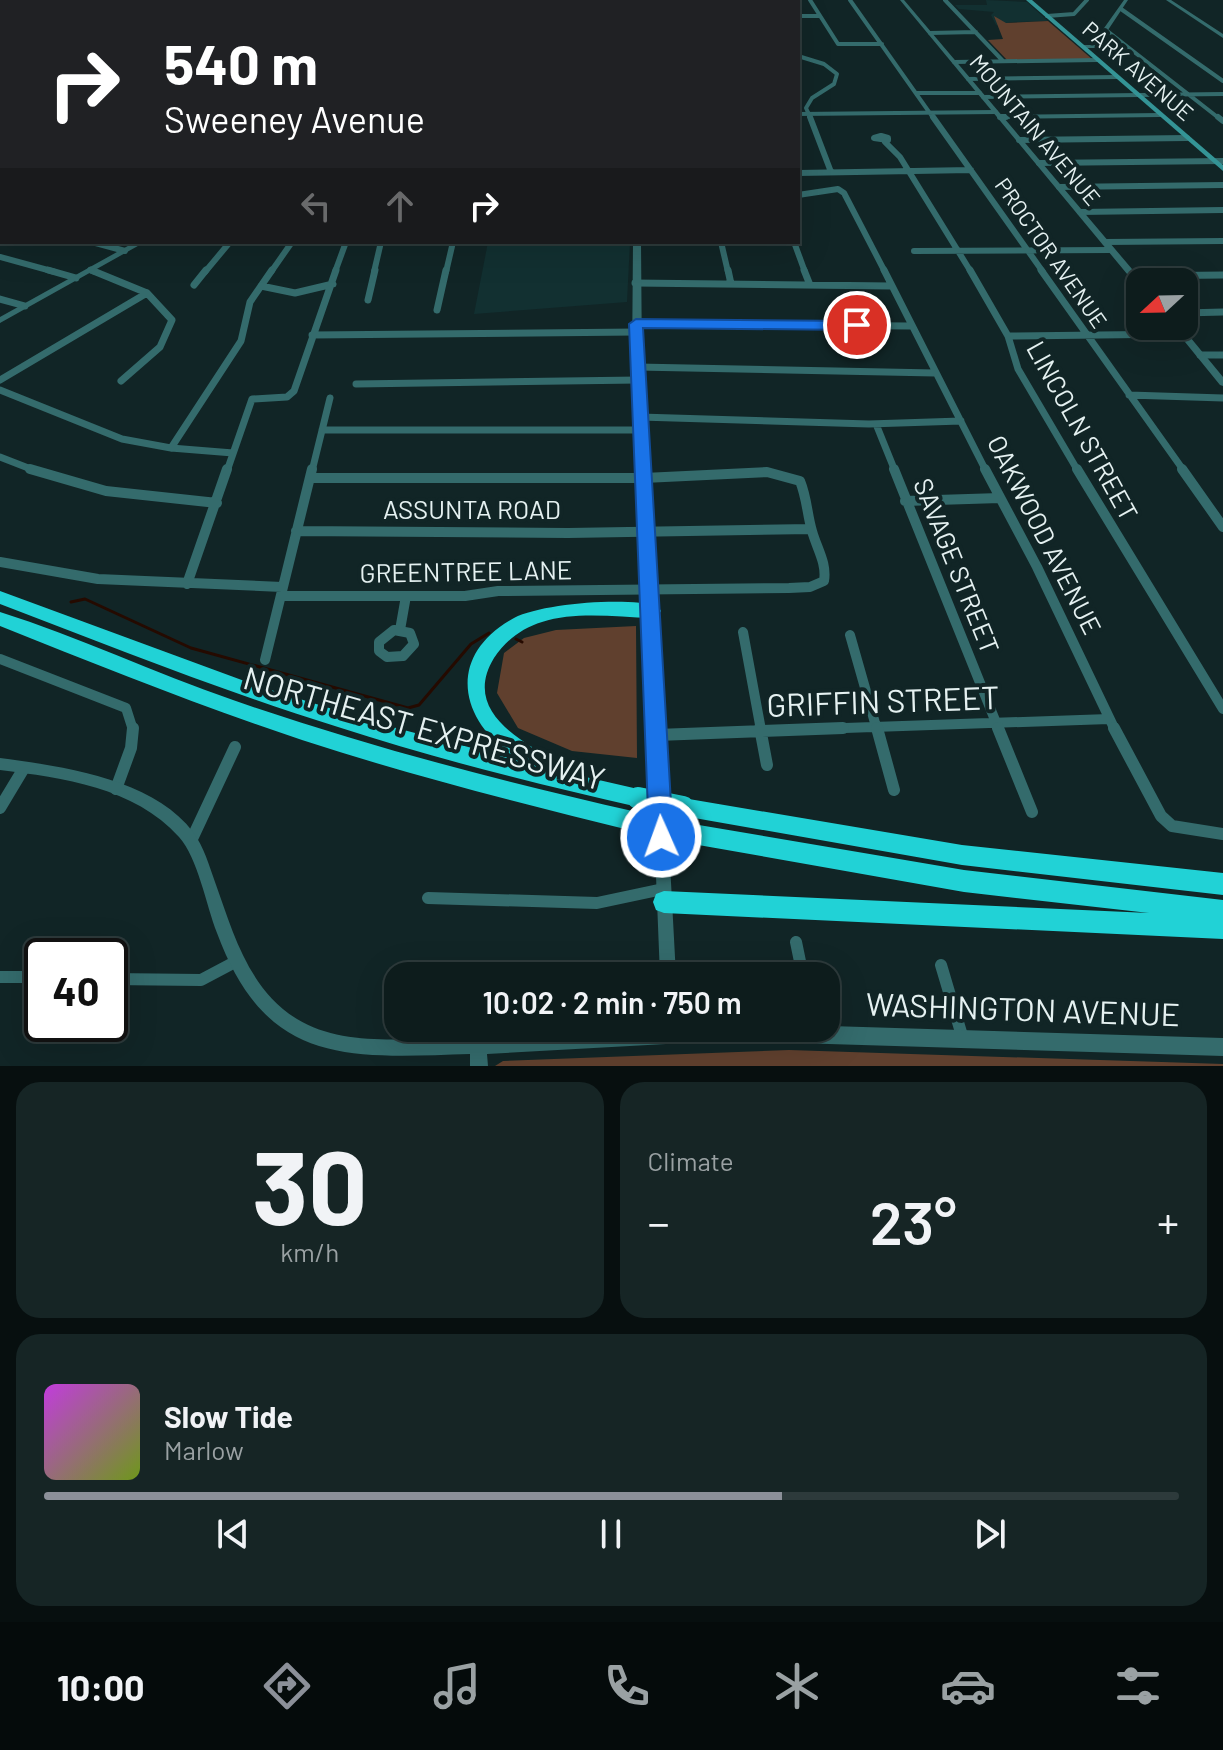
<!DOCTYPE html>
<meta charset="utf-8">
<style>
:root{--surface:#0d1c1c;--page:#162525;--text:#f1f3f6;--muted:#9aa1a3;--line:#2d3a3b;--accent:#8c9099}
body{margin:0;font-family:Barlow,sans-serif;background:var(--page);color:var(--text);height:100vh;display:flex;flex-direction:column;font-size:30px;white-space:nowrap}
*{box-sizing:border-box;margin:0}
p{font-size:26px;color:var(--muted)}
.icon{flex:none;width:44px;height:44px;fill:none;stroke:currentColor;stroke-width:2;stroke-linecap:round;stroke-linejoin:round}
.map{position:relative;height:1066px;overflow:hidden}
.panel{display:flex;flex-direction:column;gap:16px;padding:16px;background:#070f0f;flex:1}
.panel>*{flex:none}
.hud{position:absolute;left:0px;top:0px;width:800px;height:244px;box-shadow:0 8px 32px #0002,0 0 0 2px var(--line);background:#202124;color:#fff;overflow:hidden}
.needle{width:52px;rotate:248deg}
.fabs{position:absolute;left:1126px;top:268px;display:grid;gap:16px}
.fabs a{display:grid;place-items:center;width:72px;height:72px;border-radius:16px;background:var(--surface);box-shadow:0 8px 32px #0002,0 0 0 2px var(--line);font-size:40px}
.speed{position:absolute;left:24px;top:938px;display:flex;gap:16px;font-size:40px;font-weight:700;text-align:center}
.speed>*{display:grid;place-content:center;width:104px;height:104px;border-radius:50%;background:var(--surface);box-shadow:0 8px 32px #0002,0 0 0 2px var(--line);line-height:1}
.speed .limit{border:4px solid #111;border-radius:12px;background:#fff;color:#111}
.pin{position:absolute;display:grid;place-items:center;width:68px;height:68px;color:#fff;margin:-34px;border:4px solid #fff;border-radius:50%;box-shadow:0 2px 8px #0007}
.me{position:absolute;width:88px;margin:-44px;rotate:358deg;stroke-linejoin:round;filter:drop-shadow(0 0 6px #0008)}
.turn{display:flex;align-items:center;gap:28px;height:168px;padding:0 32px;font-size:36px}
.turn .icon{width:104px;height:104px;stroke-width:2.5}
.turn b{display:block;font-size:56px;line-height:68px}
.lanes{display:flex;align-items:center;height:76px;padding:0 32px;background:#0003;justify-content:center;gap:40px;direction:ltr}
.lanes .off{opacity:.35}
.big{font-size:60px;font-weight:600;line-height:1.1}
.panel .tile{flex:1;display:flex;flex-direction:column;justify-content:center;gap:12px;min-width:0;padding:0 28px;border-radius:24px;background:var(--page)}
.panel .dial{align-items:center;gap:0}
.dial b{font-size:104px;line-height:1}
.song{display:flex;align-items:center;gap:24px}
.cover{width:96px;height:96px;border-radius:12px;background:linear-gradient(135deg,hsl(290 70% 55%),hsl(80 70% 35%))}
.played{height:8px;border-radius:4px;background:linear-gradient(90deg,var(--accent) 65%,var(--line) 65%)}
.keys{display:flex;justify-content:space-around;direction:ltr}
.heat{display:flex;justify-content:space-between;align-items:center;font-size:44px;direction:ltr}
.panel .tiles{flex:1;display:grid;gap:16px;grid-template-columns:1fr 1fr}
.tile:last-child{grid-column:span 2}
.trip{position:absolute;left:384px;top:962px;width:456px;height:80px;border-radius:24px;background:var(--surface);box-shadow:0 8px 32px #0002,0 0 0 2px var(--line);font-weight:600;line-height:80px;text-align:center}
.dock{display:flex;height:128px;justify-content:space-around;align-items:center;background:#050b0b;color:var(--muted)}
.dock .icon{width:56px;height:56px}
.dock .current{color:var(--accent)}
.dock b{font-size:36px;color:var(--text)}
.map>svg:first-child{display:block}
.built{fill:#123031}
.green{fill:#60402e}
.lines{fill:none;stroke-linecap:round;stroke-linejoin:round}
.stream{stroke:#250a00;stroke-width:3}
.minor-far4{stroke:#346b6c;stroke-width:4}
.minor-far3{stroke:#346b6c;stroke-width:6}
.minor-far2{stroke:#346b6c;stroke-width:7}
.minor-far1{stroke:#346b6c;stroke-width:10}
.minor{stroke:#346b6c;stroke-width:12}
.tertiary{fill:#346b6c;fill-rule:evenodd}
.secondary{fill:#349496;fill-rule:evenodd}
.trunk{fill:#28c4c7;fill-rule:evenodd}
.motorway{fill:#21d2d6;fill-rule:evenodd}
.motorway-bridge{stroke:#21d2d6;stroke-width:22}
.route{fill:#1a73e8;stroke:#114b97;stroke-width:2}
.labels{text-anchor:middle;stroke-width:8;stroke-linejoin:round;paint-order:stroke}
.far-street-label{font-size:22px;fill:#e5f1f1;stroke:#112526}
.street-label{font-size:26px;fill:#e5f1f1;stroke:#112526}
.near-street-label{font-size:32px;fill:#e5f1f1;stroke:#112526}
</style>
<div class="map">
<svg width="1223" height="1066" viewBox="0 0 1223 1066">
<rect width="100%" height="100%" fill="#112526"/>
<path class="built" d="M 986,0 L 1027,2 L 1048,21 L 1012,22 L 996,25 L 991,15 L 994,12 L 959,9 L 955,5 L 987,5 Z
M 488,242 L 630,242 L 627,302 L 474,314 Z"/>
<path class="green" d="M 994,16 L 1006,23 L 1048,21 L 1092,59 L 1007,60 L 988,40 L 1003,39 Z
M 636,626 L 637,758 L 572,751 L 518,728 L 497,693 L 504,653 L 524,638 L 556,630 Z
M 789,1050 L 1223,1064 L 1223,1066 L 495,1066 L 503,1061 Z"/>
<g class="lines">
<path class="stream" d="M 71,602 L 85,599 L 191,648 L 408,708 L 419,705 L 471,644 L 489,633
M 516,639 L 522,642"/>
<path class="minor-far4" d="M 359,0 L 417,2
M 810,0 L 838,44 L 882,44
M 850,0 L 934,119
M 945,0 L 1003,61
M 120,2 L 126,0
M 1121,9 L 1223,81
M 798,16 L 820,16
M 1047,16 L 1074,14 L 1087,0
M 1106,30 L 1220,119
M 930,33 L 976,32
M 798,56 L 824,64 L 837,74 L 834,84 L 812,98 L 806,108 L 811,119
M 954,62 L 1098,60
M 968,79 L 1117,77
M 916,93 L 980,93
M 983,97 L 1223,94
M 798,114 L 996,112
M 1000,117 L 1160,115"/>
<path class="minor-far3" d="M 810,117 L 831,172
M 933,117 L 1043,272
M 1000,117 L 1006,117
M 1218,117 L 1223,121
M 881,136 L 888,138 L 888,140 L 874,138 Z
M 1019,140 L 1187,138
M 885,142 L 900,157 L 971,272
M 1039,163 L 1223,161
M 798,173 L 971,170
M 1059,187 L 1223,185
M 798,195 L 838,189 L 844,193 L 885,272
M 1080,212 L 1223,210
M 92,242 L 125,251
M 721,242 L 728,272
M 794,242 L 805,272
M 1105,242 L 1223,241
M 914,251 L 1111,250
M 0,257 L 55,272
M 90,270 L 95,272
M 205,272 L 230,242
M 271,272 L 292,242
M 335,272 L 346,242
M 374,272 L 381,242
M 446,272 L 453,242"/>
<path class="minor-far2" d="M 48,270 L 76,278
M 91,270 L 147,293 L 172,320 L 160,347 L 121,381
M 728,270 L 731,284
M 804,270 L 810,285
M 884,270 L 986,471
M 970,270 L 1008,336 L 1018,369 L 1078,471
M 1041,270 L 1184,471
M 1133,276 L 1223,275
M 635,283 L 891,286
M 194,285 L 206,270
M 261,286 L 295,293 L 333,284
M 0,299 L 25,306
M 368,300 L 375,270
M 437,310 L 446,270
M 1184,313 L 1223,312
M 636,324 L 910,326
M 312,335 L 636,332
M 1008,336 L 1183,334
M 1200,355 L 1223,355
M 637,367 L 935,373
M 0,380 L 147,293
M 356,384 L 638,380
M 0,390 L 122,439 L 171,448 L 233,453
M 1129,395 L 1223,398
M 640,417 L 869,424 L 961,421
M 876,424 L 895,471
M 322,430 L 641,430
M 171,448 L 241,341 L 250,302 L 272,270
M 0,457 L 36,471
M 227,471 L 252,399 L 287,397 L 294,391 L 336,270
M 312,471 L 330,398"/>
<path class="minor-far1" d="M 30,469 L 106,491 L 217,503
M 894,469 L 999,730
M 985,469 L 1037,567 L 1115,730
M 1077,469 L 1223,709
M 1182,469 L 1223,527
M 905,501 L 1000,498
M 296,531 L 568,533 L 811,529
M 0,562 L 98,579 L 282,587
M 187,584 L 227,469
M 281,596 L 465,596 L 498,591 L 789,588 L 810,587 L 824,581 C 827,563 817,549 812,531 C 807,514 807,498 800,481 L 767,472 L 644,478 L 310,478
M 394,630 L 410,633 L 414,644 L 403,656 L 387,657 L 379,651 L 379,642 Z
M 400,630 L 406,596
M 743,632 L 761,730
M 850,635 L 877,730
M 0,659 L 126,708 L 133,730
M 265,660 L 312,469
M 787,730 L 1109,719"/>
<path class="minor" d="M 760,728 L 767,765
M 877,728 L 894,790
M 998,728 L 1032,812
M 1114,728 L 1161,816 L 1172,826 L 1223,834
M 657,735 L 843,728
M 116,789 L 131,748 L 133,728
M 0,808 L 24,768
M 191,841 L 235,747
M 428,898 L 597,903 L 663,889
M 796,942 L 803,976
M 941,965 L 963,1039
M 0,977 L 42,977
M 110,979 L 201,980 L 235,962"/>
<path class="tertiary" d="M 341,0 L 346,0 L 345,2 L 340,2 Z
M 544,0 L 549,0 L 548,2 L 543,2 Z
M 692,0 L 696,0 L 696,2 L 692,2 Z
M 900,0 L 904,0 L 1143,282 L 1140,282 L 1140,286 L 1137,286 Z
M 1124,0 L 1128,0 L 1096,48 L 1081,48 L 1083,45 L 1092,45 Z
M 1166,0 L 1171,0 L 1223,34 L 1223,38 Z
M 135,242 L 145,242 L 0,323 L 0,317 Z
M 633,242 L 641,242 L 642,367 L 658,611 L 667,804 L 665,809 L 660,810 L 655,809 L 653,804 L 646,611 L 632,367 Z
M 1172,326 L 1181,326 L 1223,377 L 1223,386 L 1220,385 Z
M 0,758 C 61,766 154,779 193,832 C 204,847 209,865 215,882 C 233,932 248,989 297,1019 C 341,1046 401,1039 451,1038 C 516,1036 580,1029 644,1028 C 705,1027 766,1028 826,1028 L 826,1026 L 830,1026 L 1223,1038 L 1223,1056 L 763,1042 L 666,1044 L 487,1054 L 488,1066 L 470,1066 L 470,1054 C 347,1058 266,1066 217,933 C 206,905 198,858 179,837 C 134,787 63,778 0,770 Z
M 661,819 L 666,821 L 668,826 L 676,976 L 660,976 L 654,826 L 656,821 Z"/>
<path class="secondary" d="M 1026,0 L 1032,0 L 1223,165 L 1223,171 Z"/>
<path class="trunk" d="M 217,0 L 215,2 L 208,2 L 210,0 Z
M 0,99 L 2,99 L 0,104 Z"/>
<path class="motorway" d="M 0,591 L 261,687 L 381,724 L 521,761 C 460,725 443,657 514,618 C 543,603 627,597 658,606 L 661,611 L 658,616 L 652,618 C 616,617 576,611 542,622 C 522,628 505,641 494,658 C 458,717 536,749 575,771 L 577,775 L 638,789 L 645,792 L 648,798 L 645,804 L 638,807 C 537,784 436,759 338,727 C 223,691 112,647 0,604 Z
M 0,612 C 79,637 155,673 233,700 C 365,746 501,781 637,812 L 644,815 L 647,822 L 644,829 L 637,832 C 524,804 412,776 302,740 C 200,706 100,666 0,626 Z
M 683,798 L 962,845 L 1223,873 L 1223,895 L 962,865 L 683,816 L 676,814 L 673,807 L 676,800 Z
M 687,823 L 964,870 L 1223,900 L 1223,939 L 664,913 L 656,910 L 653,902 L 656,894 L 664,891 L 1149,913 L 964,892 L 687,843 L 680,840 L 676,833 L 680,826 Z"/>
<path class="motorway-bridge" d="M 638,798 L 683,807
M 637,822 L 687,833"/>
</g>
<path class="route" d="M 636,319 L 857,321 L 864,325 L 857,330 L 643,328 L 673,837 L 670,844 L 661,848 L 653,844 L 649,837 L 629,324 Z"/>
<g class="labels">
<g class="far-street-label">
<text transform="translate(1138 71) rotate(41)" y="8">PARK AVENUE</text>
<text transform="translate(1035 130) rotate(50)" y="8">MOUNTAIN AVENUE</text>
<text transform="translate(1051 253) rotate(55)" y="8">PROCTOR AVENUE</text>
</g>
<g class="street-label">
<text transform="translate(1082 431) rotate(61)" y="9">LINCOLN STREET</text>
<text x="472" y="519">ASSUNTA ROAD</text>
<text transform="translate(1044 535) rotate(63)" y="9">OAKWOOD AVENUE</text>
<text transform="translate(956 566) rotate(68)" y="9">SAVAGE STREET</text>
<text transform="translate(466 572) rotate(-1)" y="9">GREENTREE LANE</text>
</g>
<g class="near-street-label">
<text transform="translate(883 702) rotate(-2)" y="11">GRIFFIN STREET</text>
<text transform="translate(424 729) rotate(16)" y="11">NORTHEAST EXPRESSWAY</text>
<text transform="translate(1023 1010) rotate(2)" y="11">WASHINGTON AVENUE</text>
</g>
</g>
</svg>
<div class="fabs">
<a><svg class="needle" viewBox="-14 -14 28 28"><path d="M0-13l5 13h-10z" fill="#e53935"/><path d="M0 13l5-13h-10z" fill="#9aa1a3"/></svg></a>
</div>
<div class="speed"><div class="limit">40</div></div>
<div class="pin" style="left:857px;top:325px;background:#d93025"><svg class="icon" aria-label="arrive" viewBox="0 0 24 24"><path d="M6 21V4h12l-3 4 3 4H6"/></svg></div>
<svg class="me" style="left:661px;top:837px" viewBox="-20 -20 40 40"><circle r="17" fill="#1a73e8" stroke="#fff" stroke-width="3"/><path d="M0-11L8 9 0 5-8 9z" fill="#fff"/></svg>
<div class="trip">10:02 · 2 min · 750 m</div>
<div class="hud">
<div class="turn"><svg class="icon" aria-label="right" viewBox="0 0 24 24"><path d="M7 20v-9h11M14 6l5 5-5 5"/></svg><div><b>540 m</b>Sweeney Avenue</div></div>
<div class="lanes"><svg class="icon off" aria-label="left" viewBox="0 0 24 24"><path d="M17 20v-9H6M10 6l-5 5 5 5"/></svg><svg class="icon off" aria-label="ahead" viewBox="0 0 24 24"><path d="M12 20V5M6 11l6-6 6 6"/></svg><svg class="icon" aria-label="right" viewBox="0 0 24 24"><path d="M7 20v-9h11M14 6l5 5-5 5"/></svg></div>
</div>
</div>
<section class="panel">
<div class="tiles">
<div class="tile dial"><b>30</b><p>km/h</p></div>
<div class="tile"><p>Climate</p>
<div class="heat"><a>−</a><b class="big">23°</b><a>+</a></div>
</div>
<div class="tile">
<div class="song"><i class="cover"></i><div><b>Slow Tide</b><p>Marlow</p></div></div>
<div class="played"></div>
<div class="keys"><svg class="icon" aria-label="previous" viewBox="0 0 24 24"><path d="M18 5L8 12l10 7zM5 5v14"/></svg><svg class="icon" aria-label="pause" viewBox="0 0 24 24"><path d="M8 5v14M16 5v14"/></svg><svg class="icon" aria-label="next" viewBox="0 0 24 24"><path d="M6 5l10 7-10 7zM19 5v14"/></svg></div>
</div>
</div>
</section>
<nav class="dock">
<b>10:00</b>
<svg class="icon current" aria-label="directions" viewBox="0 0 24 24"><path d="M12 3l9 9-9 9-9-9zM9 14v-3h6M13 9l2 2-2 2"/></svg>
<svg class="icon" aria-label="music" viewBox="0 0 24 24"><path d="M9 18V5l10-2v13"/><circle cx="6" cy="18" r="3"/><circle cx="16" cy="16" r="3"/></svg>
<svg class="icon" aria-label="phone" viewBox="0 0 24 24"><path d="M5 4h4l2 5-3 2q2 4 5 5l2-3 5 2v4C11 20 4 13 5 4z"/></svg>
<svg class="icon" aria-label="climate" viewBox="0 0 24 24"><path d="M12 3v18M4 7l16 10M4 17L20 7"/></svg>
<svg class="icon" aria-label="car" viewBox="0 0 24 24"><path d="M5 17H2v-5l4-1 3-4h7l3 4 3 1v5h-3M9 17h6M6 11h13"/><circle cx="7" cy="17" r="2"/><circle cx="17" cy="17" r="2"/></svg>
<svg class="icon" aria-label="filters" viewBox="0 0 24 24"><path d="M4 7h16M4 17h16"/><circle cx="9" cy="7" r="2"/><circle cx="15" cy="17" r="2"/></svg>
</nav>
